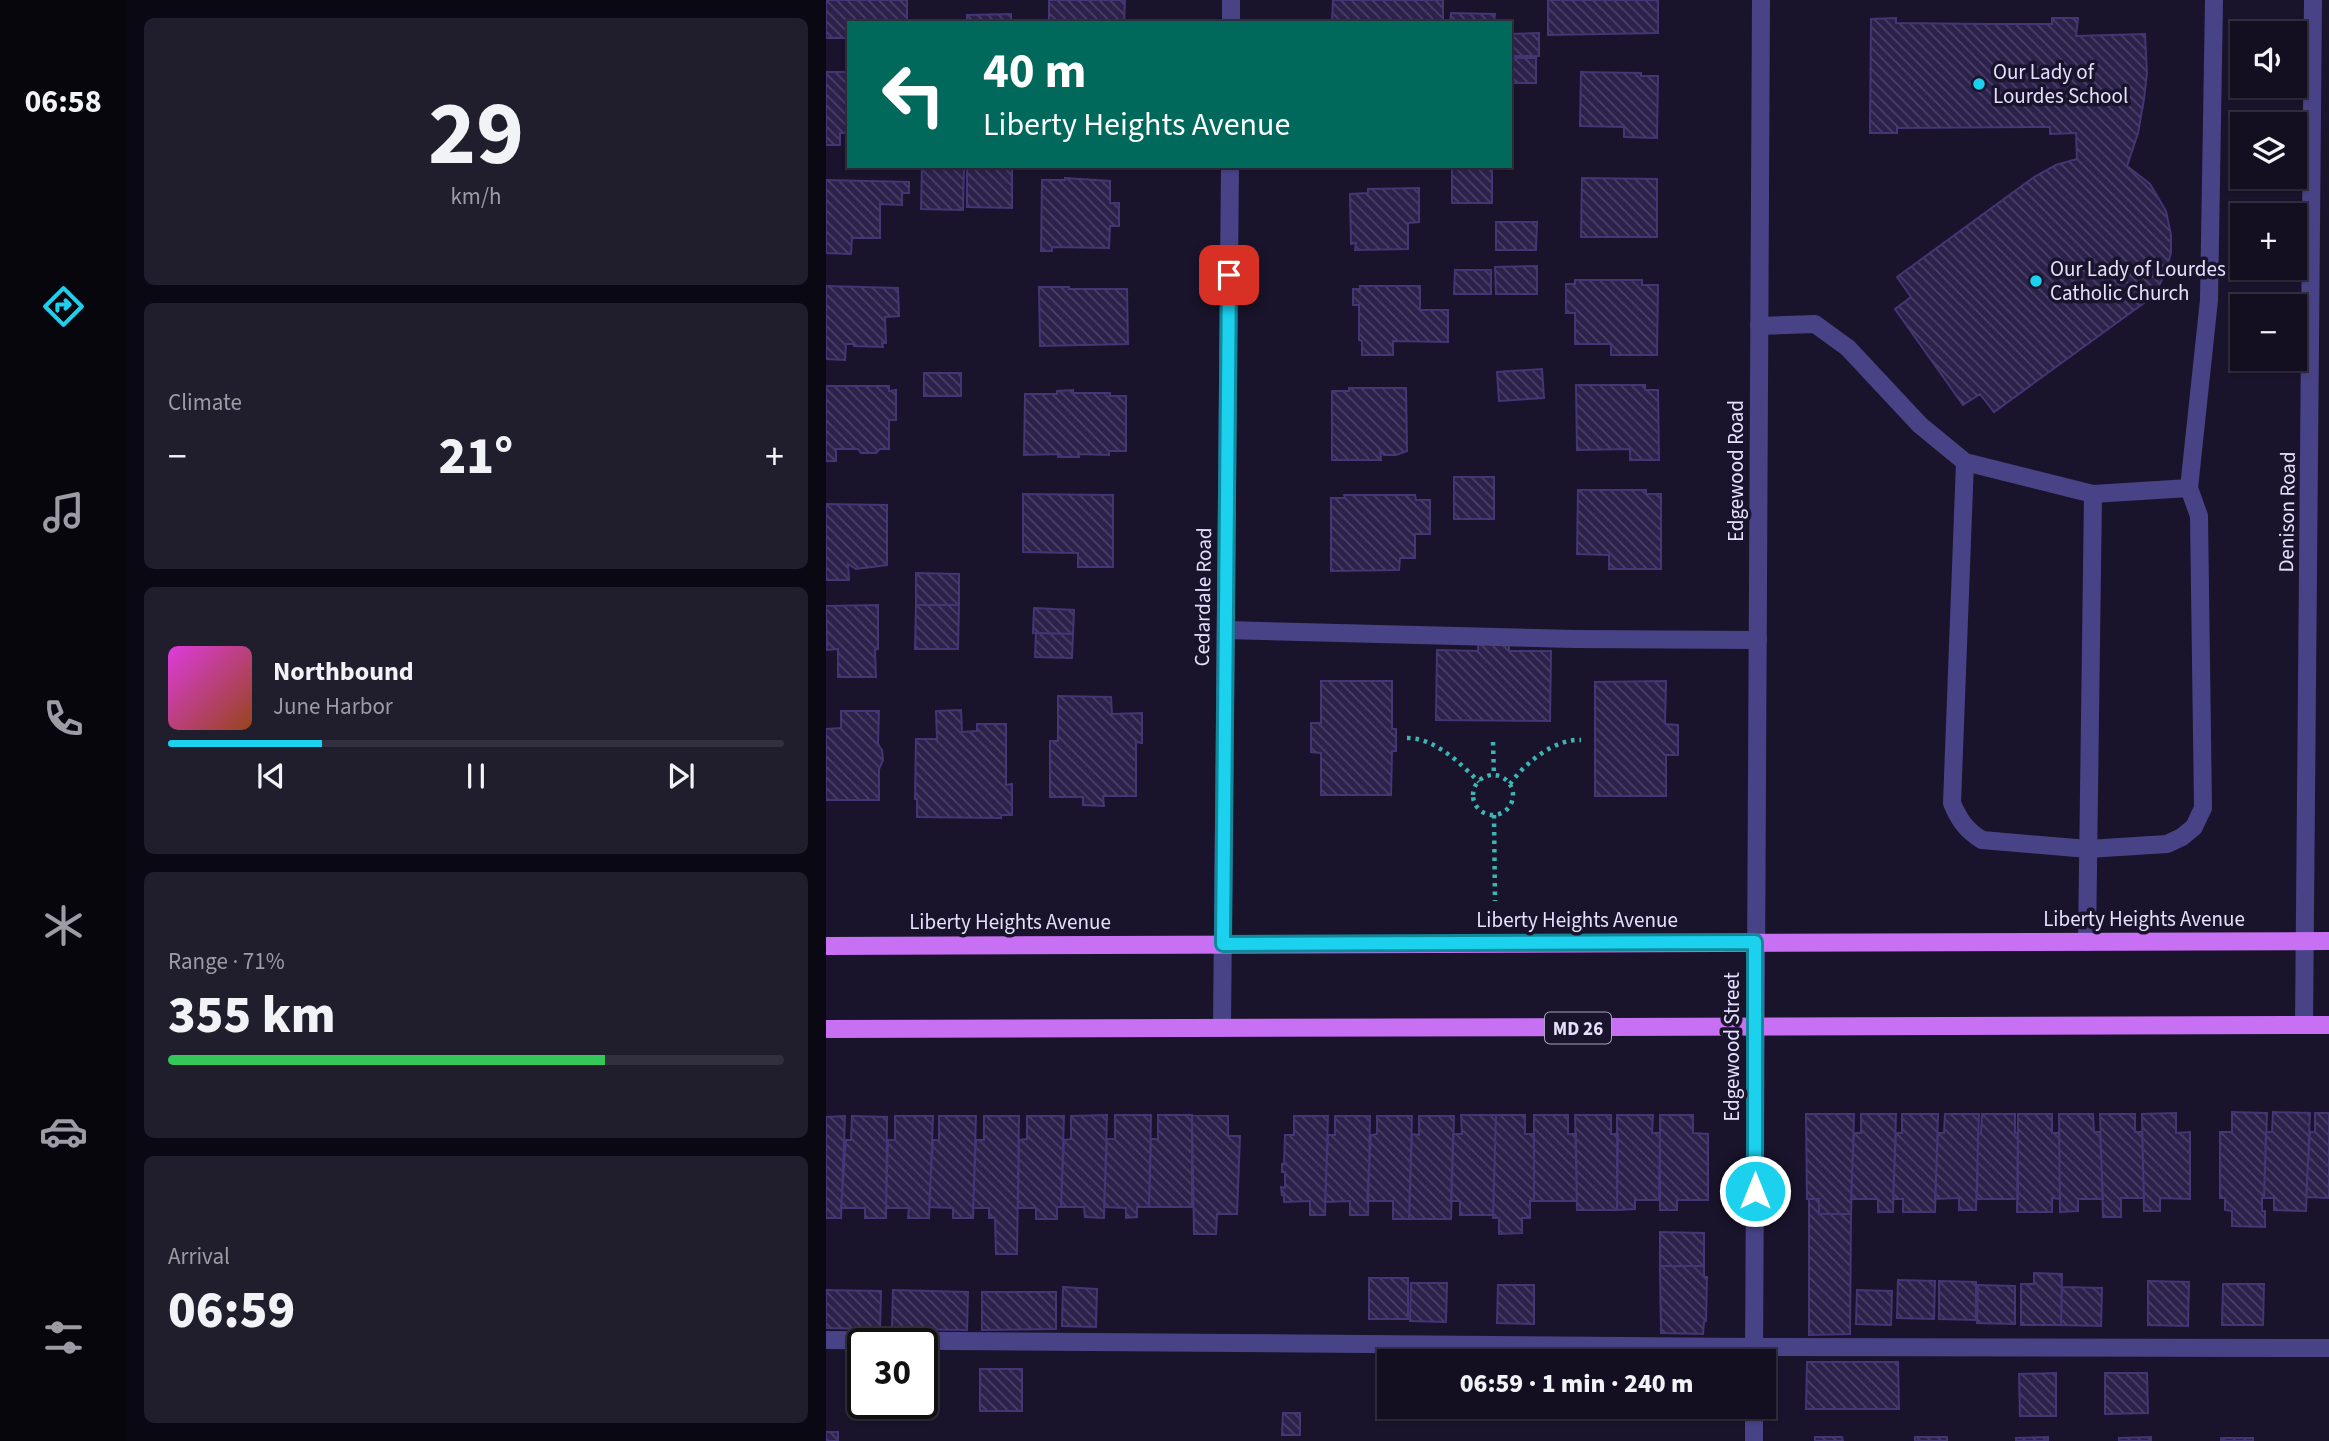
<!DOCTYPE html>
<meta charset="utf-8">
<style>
:root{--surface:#130f20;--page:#201d2d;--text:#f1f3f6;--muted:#9d9ca5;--line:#322f3e;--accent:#1bd1ee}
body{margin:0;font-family:"Source Sans 3",sans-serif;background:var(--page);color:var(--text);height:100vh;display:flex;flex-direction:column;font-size:26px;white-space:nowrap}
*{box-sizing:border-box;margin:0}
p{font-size:23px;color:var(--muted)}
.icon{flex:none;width:38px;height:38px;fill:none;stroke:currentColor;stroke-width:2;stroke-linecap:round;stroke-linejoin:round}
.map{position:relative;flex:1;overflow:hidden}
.sheet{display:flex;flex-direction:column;gap:18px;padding:18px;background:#0a0812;width:700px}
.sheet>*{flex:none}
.top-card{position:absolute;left:21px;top:21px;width:665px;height:147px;border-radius:0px;box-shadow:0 2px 5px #0004,0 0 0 2px var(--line);background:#00695c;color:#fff;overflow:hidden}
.fabs{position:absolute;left:1404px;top:21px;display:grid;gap:14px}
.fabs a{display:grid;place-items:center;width:77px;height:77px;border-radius:0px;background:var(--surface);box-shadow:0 2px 5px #0004,0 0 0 2px var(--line);font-size:35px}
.speed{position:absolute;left:21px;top:1328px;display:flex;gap:14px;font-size:35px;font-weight:700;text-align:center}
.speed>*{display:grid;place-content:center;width:91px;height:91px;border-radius:50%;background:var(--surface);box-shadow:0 2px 5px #0004,0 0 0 2px var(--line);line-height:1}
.speed .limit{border:4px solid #111;border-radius:10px;background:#fff;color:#111}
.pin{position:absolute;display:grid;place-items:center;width:60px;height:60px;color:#fff;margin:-30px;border-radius:14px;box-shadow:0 4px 10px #0006}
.me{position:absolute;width:77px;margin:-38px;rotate:0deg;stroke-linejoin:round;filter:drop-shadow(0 0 5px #0008)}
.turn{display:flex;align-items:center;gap:24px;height:147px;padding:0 21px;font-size:32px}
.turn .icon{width:91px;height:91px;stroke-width:2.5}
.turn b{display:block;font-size:49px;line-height:60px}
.big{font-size:52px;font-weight:800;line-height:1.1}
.sheet .card{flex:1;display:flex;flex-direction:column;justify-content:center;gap:10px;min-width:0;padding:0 24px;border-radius:10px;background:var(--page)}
.sheet .dial{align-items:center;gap:0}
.dial b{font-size:91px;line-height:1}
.song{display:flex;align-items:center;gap:21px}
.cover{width:84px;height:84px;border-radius:10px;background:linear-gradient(135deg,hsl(300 70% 55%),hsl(20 70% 35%))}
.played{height:7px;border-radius:4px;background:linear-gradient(90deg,var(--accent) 25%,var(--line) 25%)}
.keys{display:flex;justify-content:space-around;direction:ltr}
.heat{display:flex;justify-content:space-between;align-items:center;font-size:38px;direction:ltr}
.charge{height:10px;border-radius:5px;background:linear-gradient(90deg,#34c759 71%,var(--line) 0)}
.trip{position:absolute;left:551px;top:1349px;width:399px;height:70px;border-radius:0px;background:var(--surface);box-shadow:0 2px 5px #0004,0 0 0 2px var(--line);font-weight:800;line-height:70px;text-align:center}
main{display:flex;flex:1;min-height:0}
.menu{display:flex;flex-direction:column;width:126px;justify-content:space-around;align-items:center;background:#08060d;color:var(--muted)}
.menu .icon{width:49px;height:49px}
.menu .selected{color:var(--accent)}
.menu b{font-size:32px;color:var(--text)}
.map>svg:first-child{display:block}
.building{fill:url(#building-back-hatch);stroke:#443575;stroke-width:2}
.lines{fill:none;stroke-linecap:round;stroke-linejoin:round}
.path{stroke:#3bb6b3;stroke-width:4.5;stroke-dasharray:3.5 5;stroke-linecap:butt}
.service{stroke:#484387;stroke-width:18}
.minor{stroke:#484387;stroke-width:18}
.primary{stroke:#c870f4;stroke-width:18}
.route-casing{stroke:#12889b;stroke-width:18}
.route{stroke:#1bd1ee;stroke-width:12}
.poi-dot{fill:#1bd1ee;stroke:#19142b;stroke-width:2.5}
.labels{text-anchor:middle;stroke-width:7;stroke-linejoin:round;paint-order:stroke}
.shield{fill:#19142b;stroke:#a8a3be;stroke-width:2}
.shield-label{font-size:19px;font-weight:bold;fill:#e5e0fd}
.poi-label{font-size:21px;fill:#e5e0fd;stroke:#19142b;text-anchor:start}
.street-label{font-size:21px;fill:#e5e0fd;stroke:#19142b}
</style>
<main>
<nav class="menu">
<b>06:58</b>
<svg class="icon selected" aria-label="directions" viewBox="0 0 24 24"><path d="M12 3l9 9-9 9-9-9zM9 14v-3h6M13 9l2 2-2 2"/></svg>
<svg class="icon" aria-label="music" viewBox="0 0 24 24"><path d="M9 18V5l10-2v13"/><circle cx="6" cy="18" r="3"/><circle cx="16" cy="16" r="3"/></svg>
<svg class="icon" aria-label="phone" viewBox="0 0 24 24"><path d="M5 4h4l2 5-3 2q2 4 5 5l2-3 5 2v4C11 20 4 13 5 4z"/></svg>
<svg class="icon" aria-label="climate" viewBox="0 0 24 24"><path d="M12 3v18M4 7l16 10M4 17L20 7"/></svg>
<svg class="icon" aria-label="car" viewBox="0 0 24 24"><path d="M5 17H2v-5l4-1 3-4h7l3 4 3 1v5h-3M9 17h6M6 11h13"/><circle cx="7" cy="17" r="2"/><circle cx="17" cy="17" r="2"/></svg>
<svg class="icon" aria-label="filters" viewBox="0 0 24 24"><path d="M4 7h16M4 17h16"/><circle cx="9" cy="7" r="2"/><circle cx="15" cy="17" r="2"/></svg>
</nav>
<section class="sheet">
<div class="card dial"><b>29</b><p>km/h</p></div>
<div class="card"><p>Climate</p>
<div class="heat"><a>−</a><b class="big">21°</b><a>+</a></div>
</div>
<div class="card">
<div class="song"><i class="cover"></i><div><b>Northbound</b><p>June Harbor</p></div></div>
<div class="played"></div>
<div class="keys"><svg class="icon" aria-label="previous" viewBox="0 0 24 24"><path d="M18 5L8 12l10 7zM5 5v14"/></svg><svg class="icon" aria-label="pause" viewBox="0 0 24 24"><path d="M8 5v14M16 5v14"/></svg><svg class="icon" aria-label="next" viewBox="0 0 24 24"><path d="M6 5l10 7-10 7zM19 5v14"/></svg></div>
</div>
<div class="card"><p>Range · 71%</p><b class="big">355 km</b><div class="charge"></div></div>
<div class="card"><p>Arrival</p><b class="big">06:59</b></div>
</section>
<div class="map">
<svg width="1503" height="1441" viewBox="0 0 1503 1441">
<defs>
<pattern id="building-back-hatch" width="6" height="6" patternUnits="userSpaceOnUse" patternTransform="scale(1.75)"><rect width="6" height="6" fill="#2b214b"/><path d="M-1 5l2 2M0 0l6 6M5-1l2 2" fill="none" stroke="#4a4166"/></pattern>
</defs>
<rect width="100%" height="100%" fill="#19142b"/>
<path class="building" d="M 0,0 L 81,0 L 81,23 L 23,23 L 23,38 L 0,38 Z
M 223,0 L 299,0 L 298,23 L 223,23 Z
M 507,0 L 617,0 L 617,23 L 506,23 Z
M 722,0 L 832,0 L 832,33 L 722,35 Z
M 625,13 L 669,14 L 668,23 L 624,23 Z
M 185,14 L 185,23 L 141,23 L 141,15 Z
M 1070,18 L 1070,23 L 1160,24 L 1226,24 L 1226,18 L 1252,18 L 1250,36 L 1319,34 L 1321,73 L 1318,99 L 1312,133 L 1301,166 L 1324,184 L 1340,211 L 1345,235 L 1345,253 L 1340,270 L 1334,284 L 1322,300 L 1168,412 L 1154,394 L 1137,405 L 1069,309 L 1085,297 L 1071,277 L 1208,177 L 1230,165 L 1251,159 L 1250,133 L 1224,134 L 1224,127 L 1071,128 L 1071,133 L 1044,133 L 1045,19 Z
M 713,33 L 713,56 L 684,56 L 684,34 Z
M 684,58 L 710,58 L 710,83 L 684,83 Z
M 0,72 L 23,72 L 23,133 L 14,133 L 14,145 L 0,145 Z
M 755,72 L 815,73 L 815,76 L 832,76 L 831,138 L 798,137 L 798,127 L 754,126 Z
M 96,166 L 138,166 L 137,210 L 95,209 Z
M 141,166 L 186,166 L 186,208 L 141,207 Z
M 626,166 L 666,166 L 666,203 L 626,203 Z
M 239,178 L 284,181 L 284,203 L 293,203 L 293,226 L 284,226 L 283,248 L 226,247 L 226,251 L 215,251 L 216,180 L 239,180 Z
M 756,178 L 831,179 L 831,237 L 755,237 Z
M 0,180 L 83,182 L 83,193 L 76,193 L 76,205 L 54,204 L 54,238 L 26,238 L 25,254 L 0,253 Z
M 593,188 L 593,222 L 582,223 L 582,249 L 529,250 L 530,243 L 525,244 L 524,194 L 542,193 L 542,189 Z
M 670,222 L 711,222 L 710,250 L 670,250 Z
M 711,266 L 711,294 L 670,294 L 669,267 Z
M 629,270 L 665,270 L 665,294 L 628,294 Z
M 749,280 L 816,280 L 816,285 L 832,285 L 831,355 L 785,355 L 785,344 L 749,344 L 749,313 L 740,313 L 740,284 L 749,284 Z
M 0,286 L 72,288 L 73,316 L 59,317 L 60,343 L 56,343 L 57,347 L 28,346 L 28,344 L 20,344 L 19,360 L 0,359 Z
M 534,286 L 594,286 L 594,310 L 622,310 L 622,342 L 567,341 L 567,355 L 536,355 L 536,341 L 533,340 L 533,305 L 527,305 L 527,289 L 534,289 Z
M 213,287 L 243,287 L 243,289 L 301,289 L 302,344 L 214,346 Z
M 716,369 L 718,398 L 673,401 L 671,372 Z
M 98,373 L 135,373 L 135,396 L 98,396 Z
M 750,385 L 819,385 L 819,390 L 832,390 L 833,460 L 804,460 L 804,449 L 751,450 Z
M 0,386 L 63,386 L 63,391 L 70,390 L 70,420 L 63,420 L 63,449 L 54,449 L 50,453 L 35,453 L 32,449 L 10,449 L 10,461 L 0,461 Z
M 523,388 L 580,388 L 581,451 L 570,455 L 558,455 L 554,451 L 555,460 L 506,460 L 506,391 L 523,391 Z
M 247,390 L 247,393 L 284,393 L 284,396 L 300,396 L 300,451 L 283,451 L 283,455 L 252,454 L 253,457 L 232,457 L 232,454 L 198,455 L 199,394 L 231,394 L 231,391 Z
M 628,477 L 668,477 L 668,519 L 628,519 Z
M 752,490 L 820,490 L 820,494 L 835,494 L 835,569 L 783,569 L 783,555 L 751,554 Z
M 197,494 L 287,495 L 287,567 L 252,567 L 252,553 L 197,552 Z
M 518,495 L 589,495 L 590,500 L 604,500 L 604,534 L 589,534 L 589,558 L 574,558 L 573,570 L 505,571 L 505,498 L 519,498 Z
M 0,504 L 61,505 L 61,565 L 30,569 L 22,564 L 23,580 L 0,580 Z
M 90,573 L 133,574 L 133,605 L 90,605 Z
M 52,605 L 52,649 L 49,650 L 50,677 L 12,677 L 12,649 L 1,650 L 0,606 Z
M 90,605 L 133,605 L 132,649 L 89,649 Z
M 208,608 L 248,610 L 247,634 L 207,633 Z
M 210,633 L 247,634 L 246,658 L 209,657 Z
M 652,640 L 683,640 L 683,651 L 725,651 L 724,721 L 610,720 L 611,650 L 652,651 Z
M 495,681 L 566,681 L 566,729 L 570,729 L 570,751 L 566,751 L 565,795 L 495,795 L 495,753 L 485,752 L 485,723 L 495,723 Z
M 840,681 L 839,724 L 852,725 L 852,755 L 840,755 L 840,796 L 769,796 L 769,682 Z
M 232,696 L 285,697 L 286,714 L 316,713 L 316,743 L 310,742 L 310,796 L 277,796 L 278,806 L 257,805 L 257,797 L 224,797 L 224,741 L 232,741 Z
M 135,710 L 136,732 L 151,731 L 151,724 L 180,724 L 180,785 L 186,784 L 186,815 L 175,815 L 175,818 L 91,817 L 91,799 L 89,799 L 90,739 L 111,739 L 110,711 Z
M 15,711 L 53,711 L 52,744 L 56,750 L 57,760 L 53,769 L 53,800 L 0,800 L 0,729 L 15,728 Z
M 1406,1112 L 1441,1113 L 1438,1198 L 1436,1198 L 1436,1211 L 1439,1211 L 1439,1227 L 1406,1226 L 1406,1211 L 1399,1210 L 1399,1198 L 1394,1198 L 1394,1132 L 1406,1132 Z
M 1447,1112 L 1484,1113 L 1480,1211 L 1448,1210 L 1448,1198 L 1438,1198 L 1440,1132 L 1446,1132 Z
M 1350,1113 L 1350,1133 L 1364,1132 L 1364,1199 L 1334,1198 L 1334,1211 L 1318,1211 L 1316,1114 Z
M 1489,1113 L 1503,1113 L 1503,1198 L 1480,1197 L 1484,1132 L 1489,1132 Z
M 980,1114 L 1028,1114 L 1025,1214 L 993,1214 L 993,1199 L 981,1199 Z
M 1035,1114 L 1070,1114 L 1067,1212 L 1052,1212 L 1052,1199 L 1025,1199 L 1028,1133 L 1035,1133 Z
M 1076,1114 L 1112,1114 L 1109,1212 L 1077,1212 L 1077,1199 L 1067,1199 L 1070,1133 L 1076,1133 Z
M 1119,1114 L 1153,1114 L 1150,1210 L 1133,1210 L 1133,1198 L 1109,1199 L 1112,1133 L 1118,1133 Z
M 1156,1114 L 1189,1114 L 1189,1133 L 1192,1133 L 1192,1199 L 1151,1199 L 1152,1133 L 1155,1133 Z
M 1192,1114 L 1226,1114 L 1226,1133 L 1233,1133 L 1234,1199 L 1226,1198 L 1226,1212 L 1191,1212 Z
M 1233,1114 L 1267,1114 L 1268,1132 L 1274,1132 L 1277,1199 L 1252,1199 L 1252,1211 L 1234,1212 Z
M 1274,1114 L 1309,1114 L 1309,1132 L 1316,1132 L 1318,1198 L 1295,1198 L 1295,1217 L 1277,1217 Z
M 281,1115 L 278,1218 L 259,1217 L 258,1207 L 235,1207 L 238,1140 L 245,1139 L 245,1116 Z
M 289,1115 L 325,1115 L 323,1207 L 311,1207 L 311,1217 L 300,1218 L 300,1208 L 278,1207 L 281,1139 L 289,1139 Z
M 332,1115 L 366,1115 L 366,1207 L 323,1207 L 325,1139 L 332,1139 Z
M 366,1115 L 402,1116 L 402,1136 L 414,1136 L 411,1214 L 391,1214 L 390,1234 L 368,1234 Z
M 635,1115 L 670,1115 L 667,1215 L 634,1215 L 634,1201 L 625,1201 L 627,1134 L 636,1134 Z
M 670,1115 L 699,1115 L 699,1134 L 708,1134 L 708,1201 L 704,1201 L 704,1218 L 696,1218 L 696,1233 L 673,1234 L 673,1218 L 667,1218 Z
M 708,1115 L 742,1115 L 742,1134 L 750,1134 L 751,1201 L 708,1201 Z
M 749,1115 L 785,1115 L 785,1134 L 792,1134 L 791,1210 L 751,1210 Z
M 791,1115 L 827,1115 L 826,1133 L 834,1133 L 833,1200 L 809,1200 L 809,1209 L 791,1210 Z
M 834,1115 L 867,1115 L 867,1133 L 882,1134 L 882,1200 L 851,1200 L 851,1210 L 834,1210 Z
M 19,1116 L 15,1218 L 0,1218 L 0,1117 Z
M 26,1116 L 61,1117 L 60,1218 L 39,1218 L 39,1208 L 15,1208 L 20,1140 L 25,1140 Z
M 69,1116 L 107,1116 L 103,1218 L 82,1218 L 83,1208 L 60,1208 L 62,1140 L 69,1140 Z
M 113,1116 L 150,1116 L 147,1218 L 127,1218 L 127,1208 L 103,1207 L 107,1140 L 113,1140 Z
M 158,1116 L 193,1116 L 191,1254 L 170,1254 L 169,1218 L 163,1218 L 163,1208 L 147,1208 L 150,1140 L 158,1140 Z
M 201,1116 L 238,1116 L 235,1207 L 231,1207 L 231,1219 L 210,1219 L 210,1208 L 192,1208 L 193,1140 L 201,1139 Z
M 468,1116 L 502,1116 L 499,1215 L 484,1215 L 484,1201 L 458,1202 L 458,1196 L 456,1195 L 455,1187 L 459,1188 L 459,1172 L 456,1172 L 456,1164 L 458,1164 L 459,1135 L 468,1135 Z
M 509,1116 L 544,1116 L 542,1215 L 524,1215 L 524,1201 L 499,1202 L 502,1135 L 509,1135 Z
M 551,1116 L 586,1116 L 583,1219 L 567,1219 L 567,1201 L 541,1201 L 545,1135 L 551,1134 Z
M 593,1116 L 628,1116 L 625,1219 L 583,1219 L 586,1134 L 593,1135 Z
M 983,1199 L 993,1199 L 993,1214 L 1025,1214 L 1024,1334 L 983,1335 Z
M 834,1232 L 878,1233 L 878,1266 L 834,1266 Z
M 834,1266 L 878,1266 L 878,1277 L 881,1277 L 880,1321 L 878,1322 L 877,1334 L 835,1333 Z
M 1208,1273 L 1236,1274 L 1235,1325 L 1195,1325 L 1195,1284 L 1208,1284 Z
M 543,1278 L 582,1278 L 582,1319 L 543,1319 Z
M 1072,1280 L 1109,1281 L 1108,1319 L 1071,1318 Z
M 1113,1281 L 1150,1282 L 1150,1320 L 1113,1319 Z
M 1322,1281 L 1363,1282 L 1362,1326 L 1322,1325 Z
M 585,1283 L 621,1283 L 620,1322 L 584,1321 Z
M 1397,1284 L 1438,1284 L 1437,1325 L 1396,1325 Z
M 672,1285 L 708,1285 L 708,1324 L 671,1323 Z
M 1152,1285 L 1189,1286 L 1189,1324 L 1151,1323 Z
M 237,1287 L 271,1289 L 270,1327 L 236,1326 Z
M 1236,1287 L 1276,1288 L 1275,1326 L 1235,1325 Z
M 0,1290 L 55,1291 L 54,1329 L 0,1328 Z
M 67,1290 L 142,1292 L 141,1330 L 66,1329 Z
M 1031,1290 L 1066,1291 L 1065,1325 L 1030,1324 Z
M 156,1292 L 230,1292 L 230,1329 L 156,1330 Z
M 981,1362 L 1072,1362 L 1073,1409 L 980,1409 Z
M 154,1369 L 196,1369 L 196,1411 L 154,1411 Z
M 1230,1373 L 1230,1416 L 1194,1416 L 1193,1374 Z
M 1279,1373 L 1321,1373 L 1322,1413 L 1279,1414 Z
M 697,1407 L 744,1407 L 744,1414 L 697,1415 Z
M 792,1407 L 881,1407 L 881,1420 L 792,1419 Z
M 457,1413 L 474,1413 L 474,1435 L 456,1435 Z
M 0,1432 L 12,1432 L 12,1441 L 0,1441 Z
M 989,1437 L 1016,1437 L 1017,1441 L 989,1441 Z
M 1089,1437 L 1121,1437 L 1121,1441 L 1089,1441 Z
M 1222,1437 L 1222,1441 L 1190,1441 L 1190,1438 Z
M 1325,1437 L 1325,1441 L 1293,1441 L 1293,1438 Z
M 1395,1438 L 1427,1438 L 1427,1441 L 1395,1441 Z"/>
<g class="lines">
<path class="path" d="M 581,738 C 609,738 634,763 653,782
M 667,742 L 668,776
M647 795a20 20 0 1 1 40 0a20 20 0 1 1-40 0Z
M 684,784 C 698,764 729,738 755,740
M 668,815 L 669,901"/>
<path class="service" d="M 933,326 L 989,324 L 1022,348 L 1094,425 L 1139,462 L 1267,494 L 1363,488 L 1383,300 L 1388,0
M 1139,462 L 1126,803 C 1133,820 1140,830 1156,840 L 1262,849 L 1341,844 L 1356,837 L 1368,827 L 1377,808 L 1373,516 L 1363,488
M 400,630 L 749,639 L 932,640
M 1261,942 L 1267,494
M 0,1340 L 929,1347 L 1503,1348"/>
<path class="minor" d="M 405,23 L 405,0
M 1478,1025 L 1487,0
M 396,1028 L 404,166
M 928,1362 L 935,0
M 928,1441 L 928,1407"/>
<path class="primary" d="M 0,946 L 1503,941
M 0,1029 L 1503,1025"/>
</g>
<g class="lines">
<g class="route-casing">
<path id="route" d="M 403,275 L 397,944 L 929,942 L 929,1191"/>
</g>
<use href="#route" class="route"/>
</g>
<g class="poi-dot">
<circle cx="1153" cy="84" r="7"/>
<circle cx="1210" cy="281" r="7"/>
</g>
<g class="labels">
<rect class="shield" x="719" y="1012.5" width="66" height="31" rx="5"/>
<g class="shield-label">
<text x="752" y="1035">MD 26</text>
</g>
<g class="poi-label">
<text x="1167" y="79">Our Lady of<tspan x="1167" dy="24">Lourdes School</tspan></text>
<text x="1224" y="276">Our Lady of Lourdes<tspan x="1224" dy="24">Catholic Church</tspan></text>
</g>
<g class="street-label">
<text transform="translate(910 471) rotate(-90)" y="7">Edgewood Road</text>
<text transform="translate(1461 512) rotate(-89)" y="7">Denison Road</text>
<text transform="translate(377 597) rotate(-89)" y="7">Cedardale Road</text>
<text x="1318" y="926">Liberty Heights Avenue</text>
<text x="751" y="927">Liberty Heights Avenue</text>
<text x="184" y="929">Liberty Heights Avenue</text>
<text transform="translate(906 1047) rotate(-90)" y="7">Edgewood Street</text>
</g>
</g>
</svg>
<div class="fabs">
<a><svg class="icon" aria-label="sound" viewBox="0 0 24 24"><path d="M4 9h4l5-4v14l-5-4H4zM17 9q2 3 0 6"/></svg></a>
<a><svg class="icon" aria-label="layers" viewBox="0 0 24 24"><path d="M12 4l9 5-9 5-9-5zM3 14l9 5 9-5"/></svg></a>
<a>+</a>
<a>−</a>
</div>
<div class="speed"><div class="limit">30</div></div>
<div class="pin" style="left:403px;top:275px;background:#d93025"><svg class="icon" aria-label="arrive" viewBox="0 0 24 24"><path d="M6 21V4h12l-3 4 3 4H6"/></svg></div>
<svg class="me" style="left:929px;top:1191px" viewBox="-20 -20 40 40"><circle r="17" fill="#1bd1ee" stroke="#fff" stroke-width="3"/><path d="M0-11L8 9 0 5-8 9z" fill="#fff"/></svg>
<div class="trip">06:59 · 1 min · 240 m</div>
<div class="top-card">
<div class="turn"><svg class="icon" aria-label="left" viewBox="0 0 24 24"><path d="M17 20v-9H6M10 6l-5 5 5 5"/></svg><div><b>40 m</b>Liberty Heights Avenue</div></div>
</div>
</div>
</main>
